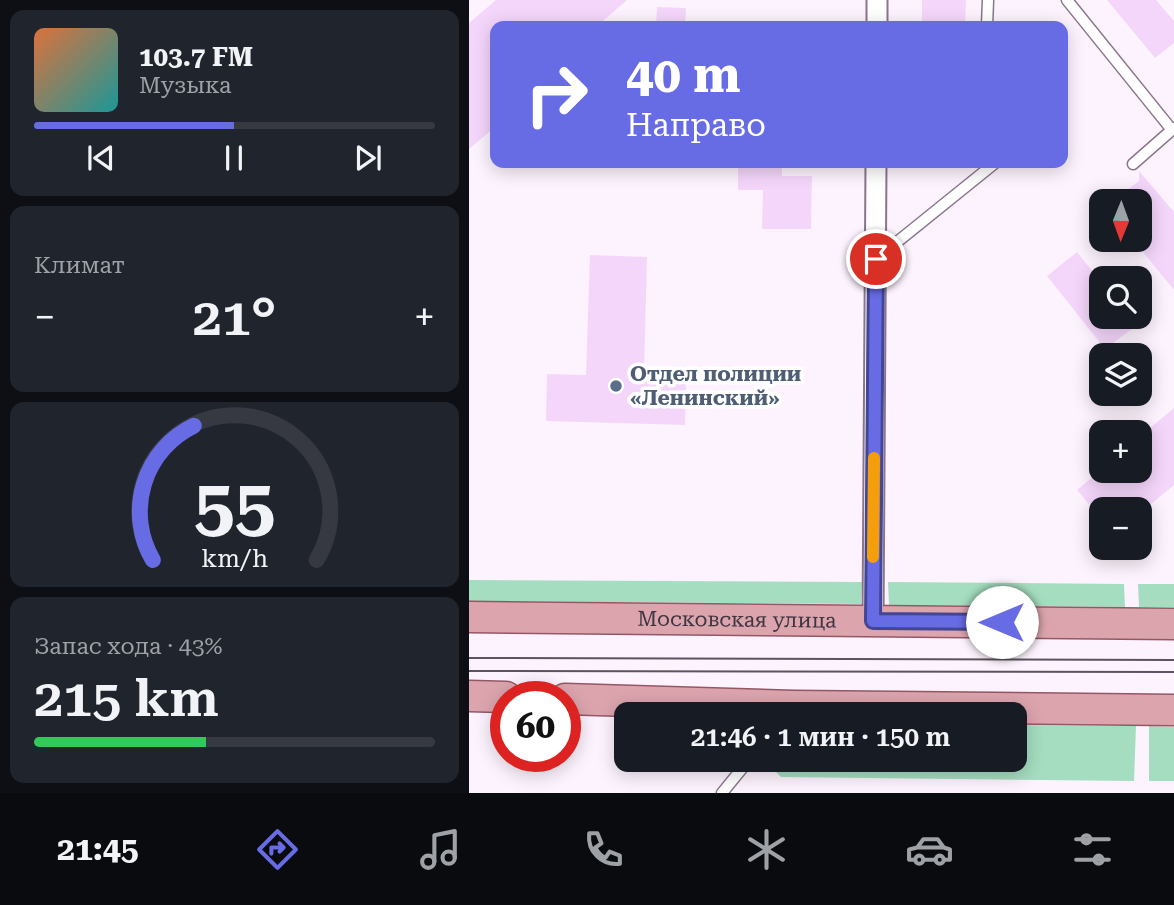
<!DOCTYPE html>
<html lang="ru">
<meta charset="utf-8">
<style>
:root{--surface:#171b24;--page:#20242c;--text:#f1f3f6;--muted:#9ea1a6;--line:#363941;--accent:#676be4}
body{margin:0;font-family:"Roboto Serif",serif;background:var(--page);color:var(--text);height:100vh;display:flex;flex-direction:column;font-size:26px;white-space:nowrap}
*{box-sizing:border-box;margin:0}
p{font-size:23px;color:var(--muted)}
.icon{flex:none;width:38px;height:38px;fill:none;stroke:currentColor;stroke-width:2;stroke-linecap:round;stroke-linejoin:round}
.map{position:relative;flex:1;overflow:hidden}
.drawer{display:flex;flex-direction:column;gap:10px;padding:10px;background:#0d0f14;width:469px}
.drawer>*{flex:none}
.guide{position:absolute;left:21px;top:21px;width:578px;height:147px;border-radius:14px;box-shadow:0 4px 18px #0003;background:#676be4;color:#fff;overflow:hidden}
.needle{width:46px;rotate:181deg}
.buttons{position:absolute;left:620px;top:189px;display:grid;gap:14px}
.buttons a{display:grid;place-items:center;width:63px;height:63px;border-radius:14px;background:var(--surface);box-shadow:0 4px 18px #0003;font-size:35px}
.speed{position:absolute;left:21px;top:681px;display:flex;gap:14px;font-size:35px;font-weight:700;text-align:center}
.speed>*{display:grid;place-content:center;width:91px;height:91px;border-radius:50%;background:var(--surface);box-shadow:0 4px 18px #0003;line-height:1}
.speed .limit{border:10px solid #d22;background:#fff;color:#111}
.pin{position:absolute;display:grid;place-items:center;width:60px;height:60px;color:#fff;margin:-30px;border:4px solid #fff;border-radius:50%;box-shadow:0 2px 7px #0007}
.me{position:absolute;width:77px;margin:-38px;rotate:270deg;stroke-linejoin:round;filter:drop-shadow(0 0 5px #0008)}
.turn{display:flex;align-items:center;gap:24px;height:147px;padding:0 21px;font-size:32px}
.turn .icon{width:91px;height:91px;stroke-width:2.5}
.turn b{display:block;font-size:49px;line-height:60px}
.big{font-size:52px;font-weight:600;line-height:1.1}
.drawer .widget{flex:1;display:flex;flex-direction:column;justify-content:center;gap:10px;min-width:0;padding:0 24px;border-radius:14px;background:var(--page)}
.drawer .dial{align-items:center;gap:0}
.dial svg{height:182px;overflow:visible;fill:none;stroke:var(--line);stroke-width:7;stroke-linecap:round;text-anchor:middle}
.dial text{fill:var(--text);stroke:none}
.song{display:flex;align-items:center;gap:21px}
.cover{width:84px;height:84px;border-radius:10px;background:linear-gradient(135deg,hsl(20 70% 55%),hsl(180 70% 35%))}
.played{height:7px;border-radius:4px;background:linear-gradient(90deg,var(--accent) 50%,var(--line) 50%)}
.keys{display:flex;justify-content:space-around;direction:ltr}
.heat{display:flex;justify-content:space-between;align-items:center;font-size:38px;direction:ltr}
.charge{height:10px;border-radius:5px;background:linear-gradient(90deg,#34c759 43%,var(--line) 0)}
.trip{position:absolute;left:145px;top:702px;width:413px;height:70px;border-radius:14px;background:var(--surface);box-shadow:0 4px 18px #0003;font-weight:600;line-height:70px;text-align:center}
.tab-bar{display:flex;height:112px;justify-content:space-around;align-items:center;background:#090b0e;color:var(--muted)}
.tab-bar .icon{width:49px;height:49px}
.tab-bar .selected{color:var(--accent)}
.tab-bar b{font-size:32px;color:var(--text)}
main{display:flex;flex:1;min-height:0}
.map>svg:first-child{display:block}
.green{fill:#a5ddc0}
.building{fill:#f4d6fa}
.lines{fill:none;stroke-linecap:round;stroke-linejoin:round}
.lane-casing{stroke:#8a758d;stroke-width:13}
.street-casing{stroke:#8a758d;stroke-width:23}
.primary-casing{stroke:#955765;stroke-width:33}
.lane{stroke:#fff;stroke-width:10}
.street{stroke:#fff;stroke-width:19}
.primary{stroke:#dca5ae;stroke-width:30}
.tram{stroke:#5c535e;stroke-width:2}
.route-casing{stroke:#434694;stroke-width:18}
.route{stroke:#676be4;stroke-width:12}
.slow{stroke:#f59e0b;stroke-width:12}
.service-dot{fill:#5c6f8a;stroke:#fff;stroke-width:2.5}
.labels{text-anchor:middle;stroke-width:7;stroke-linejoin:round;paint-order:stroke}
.service-label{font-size:21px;font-weight:bold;fill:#4e5e75;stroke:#fff;text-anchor:start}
.street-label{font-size:21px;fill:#3f3641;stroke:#fff}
</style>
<main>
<section class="drawer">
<div class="widget">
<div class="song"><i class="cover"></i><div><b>103.7 FM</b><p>Музыка</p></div></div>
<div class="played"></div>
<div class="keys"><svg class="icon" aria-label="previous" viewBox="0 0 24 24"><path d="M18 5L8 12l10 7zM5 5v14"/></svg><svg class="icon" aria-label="pause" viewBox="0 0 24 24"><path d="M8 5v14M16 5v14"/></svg><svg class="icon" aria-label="next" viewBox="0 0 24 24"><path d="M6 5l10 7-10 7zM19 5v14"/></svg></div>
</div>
<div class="widget"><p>Климат</p>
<div class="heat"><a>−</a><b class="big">21°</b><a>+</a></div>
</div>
<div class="widget dial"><svg viewBox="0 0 100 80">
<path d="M14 69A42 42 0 1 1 86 69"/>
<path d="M14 69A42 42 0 0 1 32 10" stroke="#676be4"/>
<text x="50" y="56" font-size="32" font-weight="700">55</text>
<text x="50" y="72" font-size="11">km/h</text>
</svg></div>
<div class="widget"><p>Запас хода · 43%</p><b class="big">215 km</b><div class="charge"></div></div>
</section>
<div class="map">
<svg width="705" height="793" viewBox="0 0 705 793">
<rect width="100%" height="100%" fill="#fdf3fe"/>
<path class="green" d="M 0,580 L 393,582 L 392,604 L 0,601 Z
M 419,582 L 655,584 L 656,607 L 420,605 Z
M 669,584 L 705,584 L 705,607 L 670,607 Z
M 546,725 L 667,726 L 665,781 L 312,777 L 302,767 L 313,760 L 546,760 Z
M 680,726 L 705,727 L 705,781 L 680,781 Z"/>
<path class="building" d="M 27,0 L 158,0 L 128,26 L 26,26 L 26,127 L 0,149 L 0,23 Z
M 453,0 L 497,0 L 496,26 L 453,26 Z
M 638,0 L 687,0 L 705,21 L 705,43 L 686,58 Z
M 188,7 L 217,8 L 216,26 L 187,26 Z
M 269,163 L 313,163 L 313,176 L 343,176 L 342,229 L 293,229 L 294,190 L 269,190 Z
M 670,171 L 705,212 L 705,290 L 670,247 L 670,201 L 644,201 L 670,181 Z
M 608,252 L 632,282 L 632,317 L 679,317 L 636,349 L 578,276 Z
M 121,255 L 178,257 L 175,372 L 217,374 L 216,425 L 77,421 L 78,374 L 117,375 Z
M 705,408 L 705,485 L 676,509 L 624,509 L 608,490 L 631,471 L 670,471 L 670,437 Z"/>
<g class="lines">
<g class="lane-casing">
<path id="lane" d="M 598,0 L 703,130
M 518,26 L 519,0
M 664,164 L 705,128
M 407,259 L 526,163
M 253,793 L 280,760"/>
</g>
<g class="street-casing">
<path id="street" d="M 408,26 L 408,0
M 404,621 L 407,163"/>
</g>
<g class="primary-casing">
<g id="primary">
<path id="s1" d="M 0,617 L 705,624"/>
<path d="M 0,696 L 37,697"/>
<path d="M 96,699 L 325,706 L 705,710"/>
</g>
</g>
<use href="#lane" class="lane"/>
<use href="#street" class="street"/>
<use href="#primary" class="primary"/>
<path class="tram" d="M 0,658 L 705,660
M 0,671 L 705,672"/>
</g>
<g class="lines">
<g class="route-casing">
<path id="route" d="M 407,259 L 404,621 L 533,622"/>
</g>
<use href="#route" class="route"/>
<path class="slow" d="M 404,557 L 405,458"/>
</g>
<circle class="service-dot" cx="147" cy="386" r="7"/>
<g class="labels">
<g class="service-label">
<text x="161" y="381">Отдел полиции<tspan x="161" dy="24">«Ленинский»</tspan></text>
</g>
<g class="street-label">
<text dy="7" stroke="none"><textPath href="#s1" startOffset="268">Московская улица</textPath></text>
</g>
</g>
</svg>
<div class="buttons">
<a><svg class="needle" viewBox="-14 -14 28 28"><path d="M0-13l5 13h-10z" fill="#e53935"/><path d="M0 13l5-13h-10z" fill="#9ea1a6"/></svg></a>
<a><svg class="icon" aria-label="search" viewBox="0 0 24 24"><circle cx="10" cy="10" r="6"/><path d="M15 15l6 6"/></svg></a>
<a><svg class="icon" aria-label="layers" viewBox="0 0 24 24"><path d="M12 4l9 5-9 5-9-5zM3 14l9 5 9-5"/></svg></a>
<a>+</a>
<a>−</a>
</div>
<div class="speed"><div class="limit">60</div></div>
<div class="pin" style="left:407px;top:259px;background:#d93025"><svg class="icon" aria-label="arrive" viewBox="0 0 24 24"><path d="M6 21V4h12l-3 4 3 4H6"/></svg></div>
<svg class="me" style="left:533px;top:622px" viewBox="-20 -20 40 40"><circle r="19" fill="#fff"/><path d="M0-13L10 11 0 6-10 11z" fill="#676be4"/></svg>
<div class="trip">21:46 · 1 мин · 150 m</div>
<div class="guide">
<div class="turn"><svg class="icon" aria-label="right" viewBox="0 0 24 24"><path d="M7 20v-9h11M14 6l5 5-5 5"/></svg><div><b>40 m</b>Направо</div></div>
</div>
</div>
</main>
<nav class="tab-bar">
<b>21:45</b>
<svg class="icon selected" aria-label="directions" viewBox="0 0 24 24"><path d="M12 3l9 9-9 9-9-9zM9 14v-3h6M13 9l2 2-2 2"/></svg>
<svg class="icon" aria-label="music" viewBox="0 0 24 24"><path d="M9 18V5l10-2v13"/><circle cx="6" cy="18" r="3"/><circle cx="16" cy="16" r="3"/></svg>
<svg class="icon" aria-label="phone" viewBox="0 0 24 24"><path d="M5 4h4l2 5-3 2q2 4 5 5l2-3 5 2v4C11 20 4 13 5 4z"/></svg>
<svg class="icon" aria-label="climate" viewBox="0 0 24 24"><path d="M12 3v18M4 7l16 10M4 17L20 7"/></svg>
<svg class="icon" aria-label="car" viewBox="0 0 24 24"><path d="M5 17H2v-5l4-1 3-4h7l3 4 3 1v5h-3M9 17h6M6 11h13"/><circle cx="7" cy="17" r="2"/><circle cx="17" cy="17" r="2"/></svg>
<svg class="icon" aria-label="filters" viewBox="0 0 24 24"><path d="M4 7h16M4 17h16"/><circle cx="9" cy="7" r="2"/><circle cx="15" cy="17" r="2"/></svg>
</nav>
